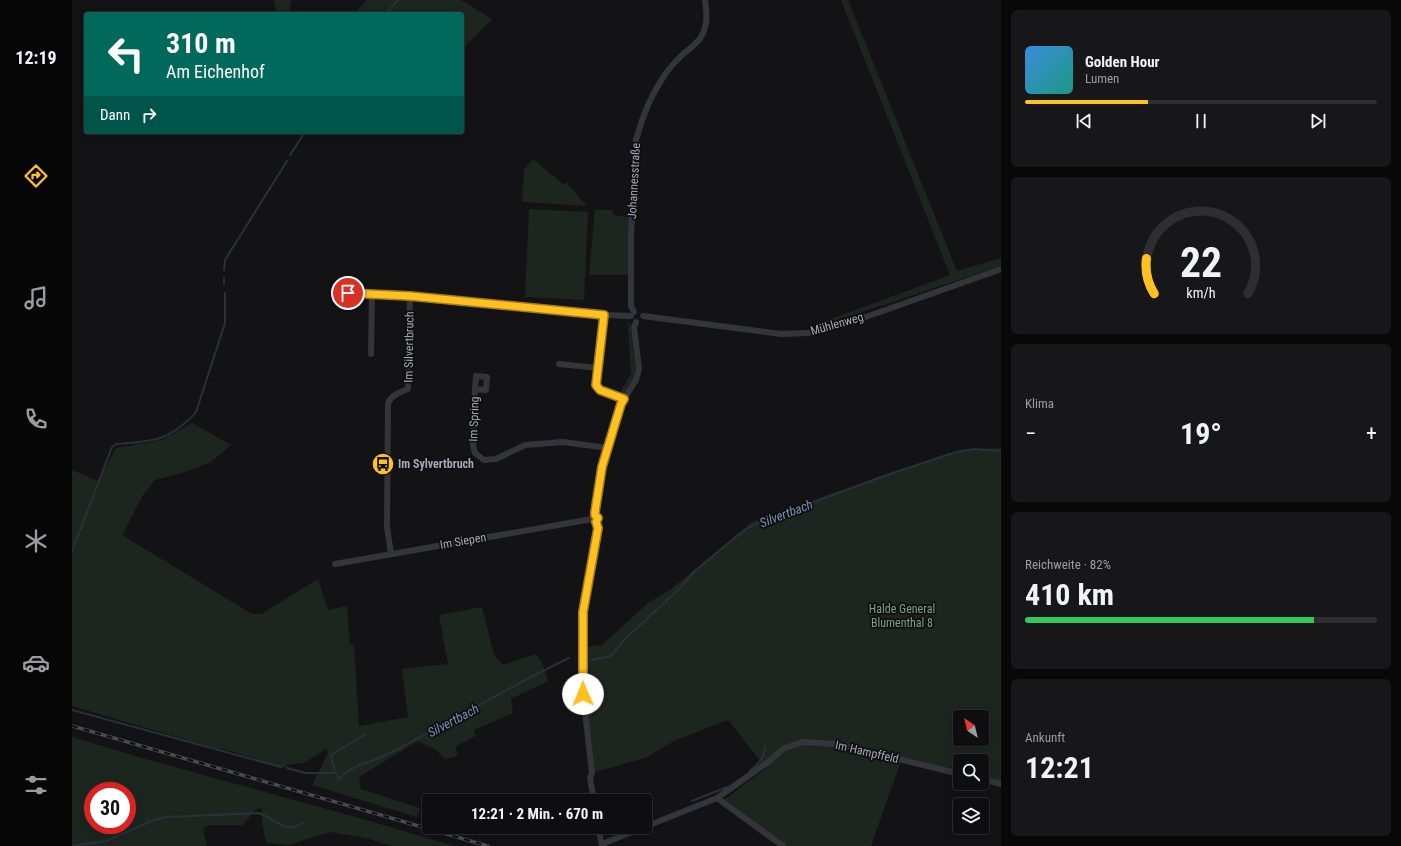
<!DOCTYPE html>
<html lang="de">
<meta charset="utf-8">
<style>
:root{--surface:#0e0e10;--page:#171719;--text:#f1f3f6;--muted:#9b9c9f;--line:#2e2e30;--accent:#ffc021}
body{margin:0;font-family:"Roboto Condensed",sans-serif;background:var(--page);color:var(--text);height:100vh;display:flex;flex-direction:column;font-size:15px;white-space:nowrap}
*{box-sizing:border-box;margin:0}
p{font-size:13px;color:var(--muted)}
.icon{flex:none;width:22px;height:22px;fill:none;stroke:currentColor;stroke-width:2;stroke-linecap:round;stroke-linejoin:round}
.map{position:relative;flex:1;overflow:hidden}
.panel{display:flex;flex-direction:column;gap:10px;padding:10px;background:#080809;width:400px}
.panel>*{flex:none}
.top-card{position:absolute;left:12px;top:12px;width:380px;height:122px;border-radius:4px;box-shadow:0 2px 10px #0003,0 0 0 1px var(--line);background:#00695c;color:#fff;overflow:hidden}
.needle{width:26px;rotate:325deg}
.buttons{position:absolute;left:881px;top:710px;display:grid;gap:8px}
.buttons a{display:grid;place-items:center;width:36px;height:36px;border-radius:4px;background:var(--surface);box-shadow:0 2px 10px #0003,0 0 0 1px var(--line);font-size:20px}
.speed{position:absolute;left:12px;top:782px;display:flex;gap:8px;font-size:20px;font-weight:700;text-align:center}
.speed>*{display:grid;place-content:center;width:52px;height:52px;border-radius:50%;background:var(--surface);box-shadow:0 2px 10px #0003,0 0 0 1px var(--line);line-height:1}
.speed .limit{border:6px solid #d22;background:#fff;color:#111}
.pin{position:absolute;display:grid;place-items:center;width:34px;height:34px;color:#fff;margin:-17px;border:2px solid #fff;border-radius:50%;box-shadow:0 1px 4px #0007}
.me{position:absolute;width:44px;margin:-22px;rotate:359deg;stroke-linejoin:round;filter:drop-shadow(0 0 3px #0008)}
.turn{display:flex;align-items:center;gap:14px;height:84px;padding:0 16px;font-size:18px}
.turn .icon{width:52px;height:52px;stroke-width:2.5}
.turn b{display:block;font-size:28px;line-height:34px}
.then{display:flex;align-items:center;height:38px;padding:0 16px;background:#0003;gap:8px;font-size:15px}
.big{font-size:30px;font-weight:700;line-height:1.1}
.panel .card{flex:1;display:flex;flex-direction:column;justify-content:center;gap:6px;min-width:0;padding:0 14px;border-radius:6px;background:var(--page)}
.panel .dial{align-items:center;gap:0}
.dial svg{height:104px;overflow:visible;fill:none;stroke:var(--line);stroke-width:7;stroke-linecap:round;text-anchor:middle}
.dial text{fill:var(--text);stroke:none}
.song{display:flex;align-items:center;gap:12px}
.cover{width:48px;height:48px;border-radius:6px;background:linear-gradient(135deg,hsl(210 70% 55%),hsl(170 70% 35%))}
.played{height:4px;border-radius:2px;background:linear-gradient(90deg,var(--accent) 35%,var(--line) 35%)}
.keys{display:flex;justify-content:space-around;direction:ltr}
.heat{display:flex;justify-content:space-between;align-items:center;font-size:22px;direction:ltr}
.charge{height:6px;border-radius:3px;background:linear-gradient(90deg,#34c759 82%,var(--line) 0)}
.trip{position:absolute;left:350px;top:794px;width:230px;height:40px;border-radius:4px;background:var(--surface);box-shadow:0 2px 10px #0003,0 0 0 1px var(--line);font-weight:700;line-height:40px;text-align:center}
main{display:flex;flex:1;min-height:0}
.tabs{display:flex;flex-direction:column;width:72px;justify-content:space-around;align-items:center;background:#060606;color:var(--muted)}
.tabs .icon{width:28px;height:28px}
.tabs .current{color:var(--accent)}
.tabs b{font-size:18px;color:var(--text)}
.map>svg:first-child{display:block}
.green{fill:#1d251f;fill-rule:evenodd}
.lines{fill:none;stroke-linecap:round;stroke-linejoin:round}
.stream{stroke:#28313a;stroke-width:2}
.minor{stroke:#34353a;stroke-width:6}
.rail-casing{stroke:#494a52;stroke-width:3.5}
.rail{stroke:#0e0e10;stroke-width:2;stroke-dasharray:6;stroke-linecap:butt}
.route-casing{stroke:#a67d15;stroke-width:10}
.route{stroke:#ffc021;stroke-width:7}
.labels{text-anchor:middle;stroke-width:3.5;stroke-linejoin:round;paint-order:stroke}
.street-label{font-size:12px;fill:#a4a9b7;stroke:#0e0e10}
.poi-label{font-size:12px;font-weight:bold;fill:#a4a9b7;stroke:#0e0e10;text-anchor:start}
.park-label{font-size:12px;fill:#79a37e;stroke:#0e0e10}
.water-label{font-size:13px;font-style:italic;fill:#7795b5;stroke:#0e0e10}
</style>
<main>
<nav class="tabs">
<b>12:19</b>
<svg class="icon current" aria-label="directions" viewBox="0 0 24 24"><path d="M12 3l9 9-9 9-9-9zM9 14v-3h6M13 9l2 2-2 2"/></svg>
<svg class="icon" aria-label="music" viewBox="0 0 24 24"><path d="M9 18V5l10-2v13"/><circle cx="6" cy="18" r="3"/><circle cx="16" cy="16" r="3"/></svg>
<svg class="icon" aria-label="phone" viewBox="0 0 24 24"><path d="M5 4h4l2 5-3 2q2 4 5 5l2-3 5 2v4C11 20 4 13 5 4z"/></svg>
<svg class="icon" aria-label="climate" viewBox="0 0 24 24"><path d="M12 3v18M4 7l16 10M4 17L20 7"/></svg>
<svg class="icon" aria-label="car" viewBox="0 0 24 24"><path d="M5 17H2v-5l4-1 3-4h7l3 4 3 1v5h-3M9 17h6M6 11h13"/><circle cx="7" cy="17" r="2"/><circle cx="17" cy="17" r="2"/></svg>
<svg class="icon" aria-label="filters" viewBox="0 0 24 24"><path d="M4 7h16M4 17h16"/><circle cx="9" cy="7" r="2"/><circle cx="15" cy="17" r="2"/></svg>
</nav>
<div class="map">
<svg width="929" height="846" viewBox="0 0 929 846">
<rect width="100%" height="100%" fill="#131315"/>
<path class="green" d="M 202,0 L 219,0 L 217,14 L 205,14 Z
M 295,0 L 389,0 L 420,19 L 390,50 L 390,14 L 281,14 Z
M 769,0 L 776,0 L 885,271 L 929,258 L 929,266 L 748,326 L 751,322 L 878,275 Z
M 461,159 L 491,184 L 495,183 L 515,206 L 450,202 L 452,170 Z
M 457,209 L 516,212 L 512,300 L 453,297 Z
M 523,210 L 540,210 L 541,215 L 558,217 L 557,275 L 517,275 Z
M 555,321 L 558,323 L 564,370 L 561,380 L 553,393 L 547,394 L 559,374 L 556,323 Z
M 120,423 L 159,445 L 139,462 L 113,472 L 83,480 L 71,495 L 50,535 L 180,614 L 189,614 L 246,579 L 256,610 L 275,606 L 278,645 L 282,645 L 287,726 L 336,717 L 330,669 L 376,664 L 367,615 L 410,607 L 422,655 L 431,665 L 464,654 L 471,665 L 476,681 L 439,699 L 441,713 L 402,730 L 403,736 L 383,747 L 386,756 L 373,759 L 366,751 L 346,741 L 287,777 L 289,789 L 348,808 L 345,817 L 240,785 L 256,753 L 254,749 L 232,763 L 215,765 L 214,768 L 158,751 L 139,747 L 0,706 L 0,470 L 26,481 L 44,448 L 90,440 Z
M 929,448 L 929,784 L 910,780 L 910,761 L 888,761 L 888,774 L 829,761 L 799,846 L 714,846 L 666,811 L 652,800 L 694,768 L 656,720 L 604,740 L 573,758 L 520,773 L 512,694 L 514,648 L 520,646 L 530,645 L 576,603 L 599,589 L 680,522 L 820,472 L 890,450 ZM 888,717 L 910,717 L 910,739 L 888,739 Z
M 0,737 L 77,760 L 291,819 L 382,846 L 320,846 L 294,838 L 258,832 L 216,845 L 194,843 L 190,822 L 190,808 L 183,810 L 171,825 L 137,825 L 131,828 L 135,846 L 0,846 ZM 21,791 L 55,791 L 55,825 L 21,825 Z"/>
<g class="lines">
<path class="stream" d="M 313,14 L 326,0
M 218,155 L 233,132
M 152,270 L 153,260 L 215,161
M 152,278 L 152,284
M 0,551 L 40,447 L 44,444 C 58,443 76,442 88,438 C 99,435 117,421 124,412 L 153,323 L 153,293
M 519,660 L 539,656 L 552,640 L 608,588 L 622,572 L 665,536 L 676,528 L 688,522 L 815,475 L 884,452 L 902,449 L 929,451
M 0,710 L 209,767
M 215,768 L 233,773 L 263,773 L 267,778
M 678,771 C 687,763 693,758 693,746
M 263,773 L 259,755 L 294,734
M 266,780 C 279,765 297,763 314,755 C 376,724 434,688 497,658
M 620,801 L 655,787
M 0,846 L 34,841 L 82,820 L 94,817 L 187,813 C 205,820 213,835 232,822"/>
<path class="minor" d="M 265,292 L 338,296 L 532,315 L 559,316
M 562,312 L 559,306 L 559,233 L 564,140 C 570,117 579,95 592,76 C 597,68 604,61 610,55 C 619,47 631,40 633,27 C 636,19 634,9 633,0
M 532,315 L 524,385 L 528,390 L 552,399
M 571,316 L 709,334 L 736,333 L 774,324 L 929,269
M 299,354 L 300,294
M 487,364 L 526,368
M 403,389 L 404,376 L 415,377 L 414,390 L 403,389 L 401,445 L 403,453 L 412,460 L 424,459 L 453,445 L 491,442 L 536,448
M 520,519 L 521,521 L 524,522 L 526,528 L 511,611 L 510,631 L 511,694 L 520,773 L 518,778 L 522,801
M 520,519 L 521,516 L 523,515 L 530,467 L 549,404 L 564,380 L 567,369 L 562,327 L 564,322
M 319,554 L 315,527 L 316,403 C 320,395 328,392 336,389 L 338,296
M 263,564 L 520,519
M 910,779 L 929,784
M 645,798 L 711,846
M 526,827 L 530,846
M 530,844 L 645,798 L 696,762 L 711,749 L 730,742 L 765,744 L 888,774"/>
<g class="rail-casing">
<path id="rail" d="M 0,726 L 416,846"/>
</g>
<use href="#rail" class="rail"/>
</g>
<g class="lines">
<g class="route-casing">
<path id="route" d="M 276,293 L 338,296 L 532,315 L 524,385 L 528,390 L 552,399 L 549,404 L 530,467 L 523,512 L 523,515 L 526,518 L 524,522 L 526,528 L 511,612 L 511,694"/>
</g>
<use href="#route" class="route"/>
</g>
<defs>
<g id="bus-disc" transform="scale(1.15)"><circle r="9.5" fill="#ffc021" stroke="#0e0e10"/><path d="M-5-6H5V4H4V6H2V4H-2V6H-4V4H-5ZM-3.5-4V0h7V-4ZM-3.5 1.2v1.5H-2V1.2ZM2 1.2v1.5H3.5V1.2Z" fill="#111"/></g>
</defs>
<g fill-rule="evenodd">
<use href="#bus-disc" x="311" y="464"/>
</g>
<g class="labels">
<g class="street-label">
<text transform="translate(562 181) rotate(-87)" y="4">Johannesstraße</text>
<text transform="translate(765 324) rotate(-16)" y="4">Mühlenweg</text>
<text transform="translate(337 347) rotate(-89)" y="4">Im Silvertbruch</text>
<text transform="translate(402 419) rotate(-88)" y="4">Im Spring</text>
<text transform="translate(391 541) rotate(-10)" y="4">Im Siepen</text>
<text transform="translate(795 752) rotate(13)" y="4">Im Hampffeld</text>
</g>
<g class="poi-label">
<text x="326" y="468">Im Sylvertbruch</text>
</g>
<g class="park-label">
<text x="830" y="613">Halde General<tspan x="830" dy="14">Blumenthal 8</tspan></text>
</g>
<g class="water-label">
<text transform="translate(714 513) rotate(-21)" y="5">Silvertbach</text>
<text transform="translate(381 720) rotate(-28)" y="5">Silvertbach</text>
</g>
</g>
</svg>
<div class="buttons">
<a><svg class="needle" viewBox="-14 -14 28 28"><path d="M0-13l5 13h-10z" fill="#e53935"/><path d="M0 13l5-13h-10z" fill="#9b9c9f"/></svg></a>
<a><svg class="icon" aria-label="search" viewBox="0 0 24 24"><circle cx="10" cy="10" r="6"/><path d="M15 15l6 6"/></svg></a>
<a><svg class="icon" aria-label="layers" viewBox="0 0 24 24"><path d="M12 4l9 5-9 5-9-5zM3 14l9 5 9-5"/></svg></a>
</div>
<div class="speed"><div class="limit">30</div></div>
<div class="pin" style="left:276px;top:293px;background:#d93025"><svg class="icon" aria-label="arrive" viewBox="0 0 24 24"><path d="M6 21V4h12l-3 4 3 4H6"/></svg></div>
<svg class="me" style="left:511px;top:694px" viewBox="-20 -20 40 40"><circle r="19" fill="#fff"/><path d="M0-13L10 11 0 6-10 11z" fill="#ffc021"/></svg>
<div class="trip">12:21 · 2 Min. · 670 m</div>
<div class="top-card">
<div class="turn"><svg class="icon" aria-label="left" viewBox="0 0 24 24"><path d="M17 20v-9H6M10 6l-5 5 5 5"/></svg><div><b>310 m</b>Am Eichenhof</div></div>
<div class="then">Dann<svg class="icon" aria-label="right" viewBox="0 0 24 24"><path d="M7 20v-9h11M14 6l5 5-5 5"/></svg></div>
</div>
</div>
<section class="panel">
<div class="card">
<div class="song"><i class="cover"></i><div><b>Golden Hour</b><p>Lumen</p></div></div>
<div class="played"></div>
<div class="keys"><svg class="icon" aria-label="previous" viewBox="0 0 24 24"><path d="M18 5L8 12l10 7zM5 5v14"/></svg><svg class="icon" aria-label="pause" viewBox="0 0 24 24"><path d="M8 5v14M16 5v14"/></svg><svg class="icon" aria-label="next" viewBox="0 0 24 24"><path d="M6 5l10 7-10 7zM19 5v14"/></svg></div>
</div>
<div class="card dial"><svg viewBox="0 0 100 80">
<path d="M14 69A42 42 0 1 1 86 69"/>
<path d="M14 69A42 42 0 0 1 8 42" stroke="#ffc021"/>
<text x="50" y="56" font-size="32" font-weight="700">22</text>
<text x="50" y="72" font-size="11">km/h</text>
</svg></div>
<div class="card"><p>Klima</p>
<div class="heat"><a>−</a><b class="big">19°</b><a>+</a></div>
</div>
<div class="card"><p>Reichweite · 82%</p><b class="big">410 km</b><div class="charge"></div></div>
<div class="card"><p>Ankunft</p><b class="big">12:21</b></div>
</section>
</main>
